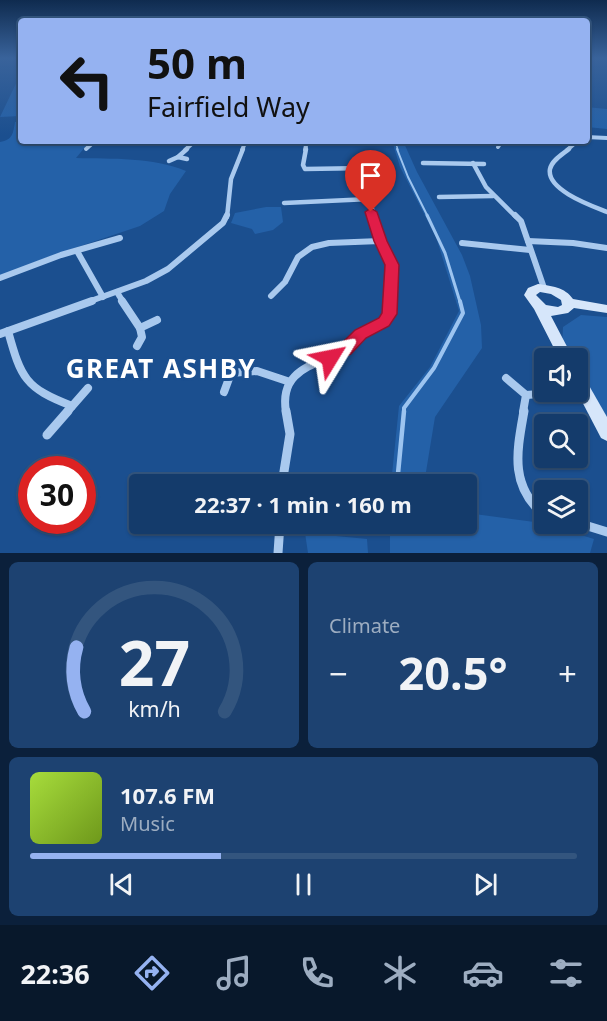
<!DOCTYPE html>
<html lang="en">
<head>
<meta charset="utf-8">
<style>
	body { margin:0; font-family:"Noto Sans",sans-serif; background:#1d4271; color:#f1f3f6; height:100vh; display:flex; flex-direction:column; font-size:22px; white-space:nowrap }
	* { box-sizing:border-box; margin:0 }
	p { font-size:20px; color:#9dadc1 }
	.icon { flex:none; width:33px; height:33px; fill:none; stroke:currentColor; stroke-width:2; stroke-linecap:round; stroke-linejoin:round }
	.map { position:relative; height:553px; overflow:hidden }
	.sheet { display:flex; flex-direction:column; gap:9px; padding:9px; background:#0b203b; flex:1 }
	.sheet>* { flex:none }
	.hud { position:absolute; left:18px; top:18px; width:572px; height:126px; border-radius:6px; box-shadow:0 2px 4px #0004,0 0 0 2px #33557e; background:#95b2f1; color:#111; overflow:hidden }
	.fabs { position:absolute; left:534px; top:348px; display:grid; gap:12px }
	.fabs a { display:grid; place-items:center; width:54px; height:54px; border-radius:6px; background:#143b6b; box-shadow:0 2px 4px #0004,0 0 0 2px #33557e; font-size:30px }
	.speed { position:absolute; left:18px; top:456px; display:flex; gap:12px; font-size:30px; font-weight:700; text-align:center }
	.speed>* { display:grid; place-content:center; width:78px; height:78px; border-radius:50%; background:#143b6b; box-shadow:0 2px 4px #0004,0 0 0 2px #33557e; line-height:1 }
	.speed .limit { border:9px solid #d22; background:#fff; color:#111 }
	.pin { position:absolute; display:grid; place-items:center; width:51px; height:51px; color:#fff; margin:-62px -26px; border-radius:50% 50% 50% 0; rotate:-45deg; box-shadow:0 0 6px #0007 }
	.pin .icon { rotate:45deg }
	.me { position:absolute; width:66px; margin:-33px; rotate:55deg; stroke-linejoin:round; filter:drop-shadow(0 0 4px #0008) }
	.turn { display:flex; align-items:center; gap:21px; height:126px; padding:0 30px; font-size:27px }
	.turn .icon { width:78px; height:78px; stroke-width:2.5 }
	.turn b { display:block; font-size:42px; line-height:51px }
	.big { font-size:45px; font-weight:700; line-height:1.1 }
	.sheet .tile { flex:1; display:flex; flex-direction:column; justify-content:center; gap:9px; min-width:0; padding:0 21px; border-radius:9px; background:#1d4271 }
	.sheet .dial { align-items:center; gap:0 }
	.dial svg { height:156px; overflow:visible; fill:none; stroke:#33557e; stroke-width:7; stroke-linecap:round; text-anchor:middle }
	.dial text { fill:#f1f3f6; stroke:none }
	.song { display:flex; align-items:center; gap:18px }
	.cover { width:72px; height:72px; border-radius:9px; background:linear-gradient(135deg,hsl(80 70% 55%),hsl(80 70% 35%)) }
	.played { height:6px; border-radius:3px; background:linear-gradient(90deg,#95b2f1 35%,#33557e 35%) }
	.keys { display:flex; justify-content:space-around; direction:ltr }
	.heat { display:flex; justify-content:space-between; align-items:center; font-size:33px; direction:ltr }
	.sheet .tiles { flex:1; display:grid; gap:9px; grid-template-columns:1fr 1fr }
	.tile:last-child { grid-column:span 2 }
	.trip { position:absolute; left:129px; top:474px; width:348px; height:60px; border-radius:6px; background:#143b6b; box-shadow:0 2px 4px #0004,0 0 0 2px #33557e; font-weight:700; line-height:60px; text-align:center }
	.tabs { display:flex; height:96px; justify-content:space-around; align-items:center; background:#08182b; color:#9dadc1 }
	.tabs .icon { width:42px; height:42px }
	.tabs .selected { color:#95b2f1 }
	.tabs b { font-size:27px; color:#f1f3f6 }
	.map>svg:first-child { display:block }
</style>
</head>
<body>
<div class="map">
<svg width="607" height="553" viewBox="0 0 607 553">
	<rect width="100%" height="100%" fill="#1b4f8f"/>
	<!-- green -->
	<g fill="#2461a8">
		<path d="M 21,73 L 21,116 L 0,117 Z"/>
		<path d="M 586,107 L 607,109 L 607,129 L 587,127 Z"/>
		<path d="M 21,121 L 21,141 L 90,141 L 76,158 C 112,159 153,157 186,171 L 170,194 L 164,211 L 140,226 L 48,257 L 0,276 L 0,142 C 13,140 13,133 15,122 Z"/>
		<path d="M 392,141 L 403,141 L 417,172 L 462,255 L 470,276 L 481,325 L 482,348 L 435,417 L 424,484 L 391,484 L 399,406 L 430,367 L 459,311 L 436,237 L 400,167 Z"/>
		<path d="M 266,207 L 281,207 L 283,222 L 273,230 L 255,234 L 252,229 L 231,223 L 235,213 Z"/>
		<path d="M 581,315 L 607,317 L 607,422 L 578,373 L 578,358 L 569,358 L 562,347 L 563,327 Z"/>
		<path d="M 467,513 L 542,523 L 594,539 L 590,553 L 390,553 L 390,524 L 466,524 Z"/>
		<path d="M 305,533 L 367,539 L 368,553 L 308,553 Z"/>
	</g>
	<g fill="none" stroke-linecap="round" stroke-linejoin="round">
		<!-- stream-far4 -->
		<path stroke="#9cc4f0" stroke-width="1.5" d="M 395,141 L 398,150"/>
		<!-- stream-far3 -->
		<path stroke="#9cc4f0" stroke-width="2" d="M 397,149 L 408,177 L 428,217"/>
		<!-- stream-far2 -->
		<path stroke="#9cc4f0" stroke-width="3" d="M 427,215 L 445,253 L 460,302"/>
		<!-- stream-far1 -->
		<path stroke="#9cc4f0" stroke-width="4" d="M 404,412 L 404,408 L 434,368 L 463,313 L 460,301"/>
		<!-- stream -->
		<path stroke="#9cc4f0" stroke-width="4.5" d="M 397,484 L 404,411"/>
		<!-- street-far4 -->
		<g stroke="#a9c9ee" stroke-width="4">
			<path d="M 586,137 L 607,138"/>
			<path d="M 247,143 L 307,143"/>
			<path d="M 498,147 L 502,141"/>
			<path d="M 86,149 L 95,141"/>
			<path d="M 185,150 L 195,141"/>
			<path d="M 242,150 L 246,141"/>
			<path d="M 305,150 L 307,141"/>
			<path d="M 567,150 L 573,145 L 573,141"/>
		</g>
		<!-- street-far3 -->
		<g stroke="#a9c9ee" stroke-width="4.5">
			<path d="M 306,149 L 303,165 L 305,169 L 368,168"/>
			<path d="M 569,149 C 563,154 552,160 550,169 C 546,190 592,206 607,212"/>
			<path d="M 178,157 L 187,149"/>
			<path d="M 169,161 L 178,157 L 187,159"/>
			<path d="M 423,163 L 484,164"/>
			<path d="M 473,163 L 486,187 L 516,217"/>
			<path d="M 354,169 L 356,176 L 368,192 L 374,217"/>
			<path d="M 439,197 L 493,196"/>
			<path d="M 284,203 L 370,199"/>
			<path d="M 227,217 L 231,179 L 243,149"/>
		</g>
		<!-- street-far2 -->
		<g stroke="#a9c9ee" stroke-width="6">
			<path d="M 374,215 L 380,241"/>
			<path d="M 515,215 L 521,221 L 544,288"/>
			<path d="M 528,241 L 573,243 L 607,248"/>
			<path d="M 462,243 L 530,250"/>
			<path d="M 77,251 L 103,297"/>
			<path d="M 0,278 L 61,255 L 120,238"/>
			<path d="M 117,292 L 123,302"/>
			<path d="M 271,296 L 285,282 L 298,257 L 312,247 L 329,243 L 380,241 L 392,265 L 390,302"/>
			<path d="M 88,302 L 146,281 L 168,269 L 223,223 L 227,215"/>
		</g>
		<!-- street-far1 -->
		<g stroke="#a9c9ee" stroke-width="8">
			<path d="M 122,301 L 140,328"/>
			<path d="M 8,331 C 21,378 25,388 72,406"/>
			<path d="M 0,334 L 92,301"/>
			<path d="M 137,346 L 142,337 L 140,328 L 157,320"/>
			<path d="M 506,378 L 526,395 L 523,412"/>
			<path d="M 224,392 L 231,373 L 257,371 L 290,382"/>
			<path d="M 526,395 L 540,394"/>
			<path d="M 67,412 L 88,388"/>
			<path d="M 286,412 C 279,370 313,366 342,351 C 351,347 355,337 363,333 C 381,322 388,324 390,301"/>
		</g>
		<!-- street -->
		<g stroke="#a9c9ee" stroke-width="9">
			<path d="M 524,411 C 517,451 509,485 544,515"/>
			<path d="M 47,435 L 68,411"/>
			<path d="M 282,484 L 290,434 L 286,411"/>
			<path d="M 578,523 L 607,532"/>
			<path d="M 278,553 L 280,524"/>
		</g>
		<!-- secondary -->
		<g fill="#d6e6fa" fill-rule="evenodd">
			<path d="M 538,284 C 551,286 565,287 573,299 L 607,305 L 607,313 L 574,308 L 568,313 L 551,316 L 573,358 L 559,358 L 534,309 L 524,295 L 528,288 ZM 540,292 L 551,294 L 561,300 L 562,305 L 558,307 L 546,305 L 536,295 Z"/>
			<path d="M 578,373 L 583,375 L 607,417 L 607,441 L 601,438 L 577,392 Z"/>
		</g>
	</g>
	<!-- sky -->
	<linearGradient id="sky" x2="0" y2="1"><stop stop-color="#0f2b4f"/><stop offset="0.43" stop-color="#39639b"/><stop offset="1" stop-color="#39639b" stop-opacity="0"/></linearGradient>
	<rect width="607" height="135" fill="url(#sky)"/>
	<!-- route -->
	<path fill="#e11d48" stroke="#92132f" stroke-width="1.5" d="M 371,208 L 377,212 L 387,241 L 399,265 L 397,314 L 389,326 L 366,338 L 351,354 L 330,364 L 324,362 L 321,358 L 324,353 L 339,346 L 355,330 L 379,318 L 382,313 L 385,265 L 374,241 L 365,212 Z"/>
	<g text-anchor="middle" stroke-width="6" stroke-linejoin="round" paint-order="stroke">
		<!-- near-district labels -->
		<g font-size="26" font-weight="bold" letter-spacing="1.5" fill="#fff" stroke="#1b4f8f">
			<text x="161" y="378">GREAT ASHBY</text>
		</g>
	</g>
</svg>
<div class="fabs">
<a><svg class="icon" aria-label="sound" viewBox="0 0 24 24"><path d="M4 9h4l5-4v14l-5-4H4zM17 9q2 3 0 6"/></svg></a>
<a><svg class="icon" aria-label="search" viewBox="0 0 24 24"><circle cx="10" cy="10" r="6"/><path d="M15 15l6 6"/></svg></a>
<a><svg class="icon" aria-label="layers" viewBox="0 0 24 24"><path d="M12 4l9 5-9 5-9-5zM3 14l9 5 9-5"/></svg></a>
</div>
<div class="speed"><div class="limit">30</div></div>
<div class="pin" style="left:371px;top:212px;background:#d93025"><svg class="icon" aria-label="arrive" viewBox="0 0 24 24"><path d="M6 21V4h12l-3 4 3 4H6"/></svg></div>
<svg class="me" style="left:330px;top:358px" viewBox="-20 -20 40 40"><path d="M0-17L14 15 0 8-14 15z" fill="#e11d48" stroke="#fff" stroke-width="4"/></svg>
<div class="trip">22:37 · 1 min · 160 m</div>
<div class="hud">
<div class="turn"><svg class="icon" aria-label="left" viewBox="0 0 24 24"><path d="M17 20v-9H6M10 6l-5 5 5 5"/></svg><div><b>50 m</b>Fairfield Way</div></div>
</div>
</div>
<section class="sheet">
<div class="tiles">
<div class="tile dial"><svg viewBox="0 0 100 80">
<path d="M14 69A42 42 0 1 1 86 69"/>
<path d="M14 69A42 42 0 0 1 10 36" stroke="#95b2f1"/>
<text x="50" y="56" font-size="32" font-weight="700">27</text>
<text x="50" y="72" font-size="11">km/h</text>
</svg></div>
<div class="tile"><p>Climate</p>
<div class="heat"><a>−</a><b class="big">20.5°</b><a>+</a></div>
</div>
<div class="tile">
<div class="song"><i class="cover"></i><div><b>107.6 FM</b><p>Music</p></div></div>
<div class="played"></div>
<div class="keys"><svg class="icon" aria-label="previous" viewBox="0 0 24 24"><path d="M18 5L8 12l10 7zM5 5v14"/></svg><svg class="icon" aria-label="pause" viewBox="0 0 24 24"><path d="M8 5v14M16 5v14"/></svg><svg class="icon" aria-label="next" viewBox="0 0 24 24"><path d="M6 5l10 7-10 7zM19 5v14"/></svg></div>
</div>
</div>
</section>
<nav class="tabs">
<b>22:36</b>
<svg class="icon selected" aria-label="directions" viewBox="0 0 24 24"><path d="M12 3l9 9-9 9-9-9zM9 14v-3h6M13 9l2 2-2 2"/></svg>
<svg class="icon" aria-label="music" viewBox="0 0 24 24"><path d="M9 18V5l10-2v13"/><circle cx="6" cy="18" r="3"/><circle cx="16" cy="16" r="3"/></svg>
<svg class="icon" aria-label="phone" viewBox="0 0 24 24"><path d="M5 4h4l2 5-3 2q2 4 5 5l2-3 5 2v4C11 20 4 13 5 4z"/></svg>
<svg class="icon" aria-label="climate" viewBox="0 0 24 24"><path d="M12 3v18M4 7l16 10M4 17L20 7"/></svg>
<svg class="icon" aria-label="car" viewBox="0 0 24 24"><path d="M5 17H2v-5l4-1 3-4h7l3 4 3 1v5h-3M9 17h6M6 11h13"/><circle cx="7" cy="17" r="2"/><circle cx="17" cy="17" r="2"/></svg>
<svg class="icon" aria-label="filters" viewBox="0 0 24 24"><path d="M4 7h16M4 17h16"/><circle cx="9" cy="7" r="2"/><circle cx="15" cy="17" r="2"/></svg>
</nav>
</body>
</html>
